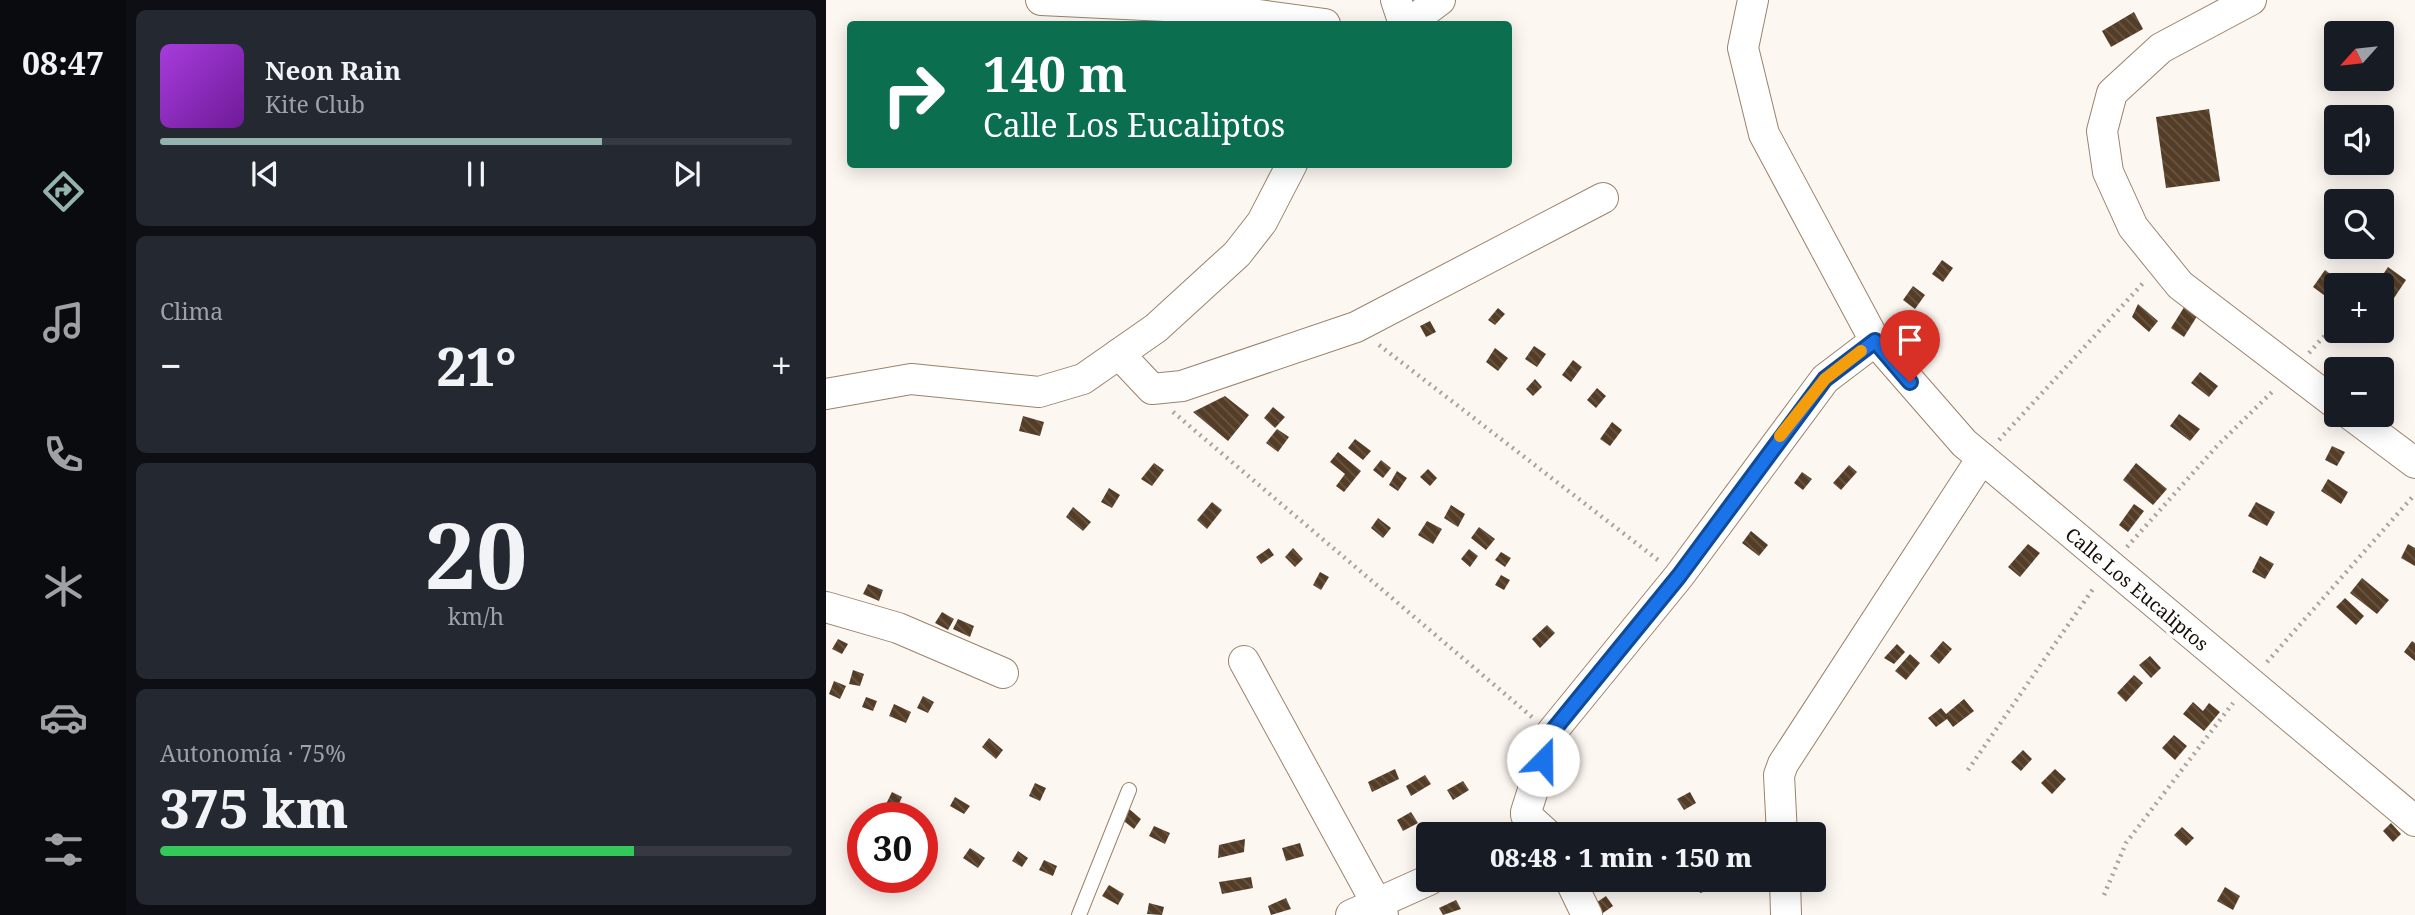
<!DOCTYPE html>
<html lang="es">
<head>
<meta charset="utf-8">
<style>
	body { margin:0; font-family:"Noto Serif",serif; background:#242831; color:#f1f3f6; height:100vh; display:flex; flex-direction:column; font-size:26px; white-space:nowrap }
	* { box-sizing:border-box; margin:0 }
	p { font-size:23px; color:#9ea1a6 }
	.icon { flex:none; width:38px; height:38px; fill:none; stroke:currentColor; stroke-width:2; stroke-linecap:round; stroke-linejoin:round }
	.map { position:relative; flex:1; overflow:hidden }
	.drawer { display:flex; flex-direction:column; gap:10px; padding:10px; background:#0d0f14; width:700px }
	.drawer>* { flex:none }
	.banner { position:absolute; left:21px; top:21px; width:665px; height:147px; border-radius:7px; box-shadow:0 4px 18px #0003; background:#0b6e4f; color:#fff; overflow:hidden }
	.needle { width:46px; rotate:243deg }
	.controls { position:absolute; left:1498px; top:21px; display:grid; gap:14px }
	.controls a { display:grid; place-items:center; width:70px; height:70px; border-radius:7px; background:#171b24; box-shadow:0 4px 18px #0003; font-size:35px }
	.speed { position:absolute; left:21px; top:802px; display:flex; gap:14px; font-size:35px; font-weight:700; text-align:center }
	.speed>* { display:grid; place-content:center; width:91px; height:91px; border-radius:50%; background:#171b24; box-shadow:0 4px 18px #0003; line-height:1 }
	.speed .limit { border:10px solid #d22; background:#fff; color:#111 }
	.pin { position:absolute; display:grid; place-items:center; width:60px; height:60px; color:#fff; margin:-72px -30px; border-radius:50% 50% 50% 0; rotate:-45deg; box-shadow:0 0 7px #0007 }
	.pin .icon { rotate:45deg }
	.me { position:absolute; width:77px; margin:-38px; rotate:22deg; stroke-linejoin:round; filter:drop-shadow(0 0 5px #0008) }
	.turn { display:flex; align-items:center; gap:24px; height:147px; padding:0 21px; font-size:32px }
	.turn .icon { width:91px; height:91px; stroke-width:2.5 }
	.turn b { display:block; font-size:49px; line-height:60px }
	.big { font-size:52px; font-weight:800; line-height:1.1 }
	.drawer .card { flex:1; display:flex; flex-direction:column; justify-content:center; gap:10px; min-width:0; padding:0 24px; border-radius:10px; background:#242831 }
	.drawer .dial { align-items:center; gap:0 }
	.dial b { font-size:91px; line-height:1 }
	.song { display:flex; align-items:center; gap:21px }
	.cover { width:84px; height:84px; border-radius:10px; background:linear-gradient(135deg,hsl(280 70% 55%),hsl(280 70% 35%)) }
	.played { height:7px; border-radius:4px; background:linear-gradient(90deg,#94b3ad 70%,#363941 70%) }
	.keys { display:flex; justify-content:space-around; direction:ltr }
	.heat { display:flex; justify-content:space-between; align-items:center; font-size:38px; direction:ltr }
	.charge { height:10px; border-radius:5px; background:linear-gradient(90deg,#34c759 75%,#363941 0) }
	.trip { position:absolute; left:590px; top:822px; width:410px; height:70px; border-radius:7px; background:#171b24; box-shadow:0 4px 18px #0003; font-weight:800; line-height:70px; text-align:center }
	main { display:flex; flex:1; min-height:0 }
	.menu { display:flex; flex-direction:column; width:126px; justify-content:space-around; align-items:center; background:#090b0e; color:#9ea1a6 }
	.menu .icon { width:49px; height:49px }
	.menu .active { color:#94b3ad }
	.menu b { font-size:32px; color:#f1f3f6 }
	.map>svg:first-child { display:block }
</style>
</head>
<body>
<main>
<nav class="menu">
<b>08:47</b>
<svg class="icon active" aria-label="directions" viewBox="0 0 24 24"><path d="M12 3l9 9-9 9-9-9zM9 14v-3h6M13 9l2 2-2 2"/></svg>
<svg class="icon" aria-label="music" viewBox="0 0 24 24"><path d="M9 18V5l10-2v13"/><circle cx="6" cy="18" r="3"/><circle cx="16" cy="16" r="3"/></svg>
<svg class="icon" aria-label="phone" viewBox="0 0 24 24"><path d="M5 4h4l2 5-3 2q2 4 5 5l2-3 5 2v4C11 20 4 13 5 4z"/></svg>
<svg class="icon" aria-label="climate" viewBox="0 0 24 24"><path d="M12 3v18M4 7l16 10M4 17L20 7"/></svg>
<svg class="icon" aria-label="car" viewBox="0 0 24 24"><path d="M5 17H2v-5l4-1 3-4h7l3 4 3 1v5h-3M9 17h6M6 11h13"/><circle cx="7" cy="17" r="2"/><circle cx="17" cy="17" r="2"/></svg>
<svg class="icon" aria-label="filters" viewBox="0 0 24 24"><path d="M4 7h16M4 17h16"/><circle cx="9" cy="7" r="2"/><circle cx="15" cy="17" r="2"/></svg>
</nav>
<section class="drawer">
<div class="card">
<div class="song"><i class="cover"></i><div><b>Neon Rain</b><p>Kite Club</p></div></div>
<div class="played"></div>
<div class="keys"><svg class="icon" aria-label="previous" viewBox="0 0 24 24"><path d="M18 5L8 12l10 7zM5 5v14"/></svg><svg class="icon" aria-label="pause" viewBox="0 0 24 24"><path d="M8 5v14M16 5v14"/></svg><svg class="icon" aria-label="next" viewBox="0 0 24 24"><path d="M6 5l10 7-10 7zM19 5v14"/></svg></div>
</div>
<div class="card"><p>Clima</p>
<div class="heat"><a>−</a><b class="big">21°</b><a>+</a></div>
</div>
<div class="card dial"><b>20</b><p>km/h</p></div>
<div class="card"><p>Autonomía · 75%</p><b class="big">375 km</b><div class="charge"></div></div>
</section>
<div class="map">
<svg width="1589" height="915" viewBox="0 0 1589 915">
	<defs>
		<pattern id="building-back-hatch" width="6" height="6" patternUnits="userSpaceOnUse" patternTransform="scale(1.75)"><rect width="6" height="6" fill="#543d27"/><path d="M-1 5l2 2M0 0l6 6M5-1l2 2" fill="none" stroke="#685543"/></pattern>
	</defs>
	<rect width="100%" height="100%" fill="#fdf7f2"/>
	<!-- building -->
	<g fill="url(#building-back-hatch)">
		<path d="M 1308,12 L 1317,29 L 1285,47 L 1276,31 Z"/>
		<path d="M 1383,109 L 1394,181 L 1340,188 L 1330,117 Z"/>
		<path d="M 1116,260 L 1127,268 L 1117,282 L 1106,274 Z"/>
		<path d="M 1562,267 L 1580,280 L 1558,313 L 1556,285 L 1550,285 Z"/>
		<path d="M 1499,270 L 1519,285 L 1510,285 L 1510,304 L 1487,287 Z"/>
		<path d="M 1087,286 L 1099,295 L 1089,309 L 1077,300 Z"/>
		<path d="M 1362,301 L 1375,310 L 1358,337 L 1345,328 Z"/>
		<path d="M 1312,304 L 1332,321 L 1323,332 L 1306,317 Z"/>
		<path d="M 672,308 L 679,314 L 669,325 L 662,320 Z"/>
		<path d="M 604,321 L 610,332 L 600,337 L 594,326 Z"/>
		<path d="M 708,346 L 720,354 L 711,367 L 699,359 Z"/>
		<path d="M 669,348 L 682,358 L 672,371 L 660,362 Z"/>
		<path d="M 747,360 L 756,367 L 745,382 L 736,375 Z"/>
		<path d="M 1374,372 L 1392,386 L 1383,397 L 1365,383 Z"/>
		<path d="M 709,379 L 716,387 L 707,396 L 700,389 Z"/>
		<path d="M 771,388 L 780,396 L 770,408 L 761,400 Z"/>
		<path d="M 399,396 L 423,415 L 402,441 L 367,412 Z"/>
		<path d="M 447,407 L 459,417 L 449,428 L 438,418 Z"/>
		<path d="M 1353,414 L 1374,429 L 1364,441 L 1344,426 Z"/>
		<path d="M 197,416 L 218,422 L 214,436 L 193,431 Z"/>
		<path d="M 786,422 L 796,430 L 784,446 L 774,439 Z"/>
		<path d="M 451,429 L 463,437 L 452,452 L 440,443 Z"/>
		<path d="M 529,439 L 545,451 L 537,460 L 522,448 Z"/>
		<path d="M 1506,446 L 1519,452 L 1511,466 L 1499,460 Z"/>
		<path d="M 512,452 L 535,471 L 518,492 L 510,486 L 519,474 L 504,462 Z"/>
		<path d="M 555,460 L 565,468 L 557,478 L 547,470 Z"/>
		<path d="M 328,463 L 338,470 L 326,486 L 315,479 Z"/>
		<path d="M 1310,463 L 1341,489 L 1327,505 L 1297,480 Z"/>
		<path d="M 1023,465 L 1031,472 L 1015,490 L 1007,483 Z"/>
		<path d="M 602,469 L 611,478 L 604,486 L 594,477 Z"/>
		<path d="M 571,471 L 581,478 L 572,491 L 563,485 Z"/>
		<path d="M 976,472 L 986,479 L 977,490 L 968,483 Z"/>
		<path d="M 1502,479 L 1522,492 L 1515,504 L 1495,491 Z"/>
		<path d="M 283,488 L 294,495 L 286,508 L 275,502 Z"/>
		<path d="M 386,502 L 396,510 L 381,529 L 371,520 Z"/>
		<path d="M 1430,502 L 1449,512 L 1441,526 L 1422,516 Z"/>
		<path d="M 1308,504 L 1318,511 L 1302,532 L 1293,525 Z"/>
		<path d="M 625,505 L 639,514 L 632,527 L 618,518 Z"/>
		<path d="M 247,507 L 265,522 L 257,531 L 240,517 Z"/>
		<path d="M 552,518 L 565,528 L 557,538 L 545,528 Z"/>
		<path d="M 601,521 L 616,529 L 607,544 L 592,535 Z"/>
		<path d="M 653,527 L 669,539 L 660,550 L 645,538 Z"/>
		<path d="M 925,531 L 942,545 L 933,556 L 916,543 Z"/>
		<path d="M 1202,544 L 1214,553 L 1194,577 L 1182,567 Z"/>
		<path d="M 1582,544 L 1589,548 L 1589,566 L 1575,558 Z"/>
		<path d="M 443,548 L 448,555 L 435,564 L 430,557 Z"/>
		<path d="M 467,548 L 477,559 L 469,567 L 459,557 Z"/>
		<path d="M 643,549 L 652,556 L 644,567 L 635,559 Z"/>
		<path d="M 675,552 L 685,558 L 679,567 L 669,560 Z"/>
		<path d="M 1434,556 L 1448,564 L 1439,579 L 1426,572 Z"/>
		<path d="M 494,572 L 503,577 L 495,590 L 487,585 Z"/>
		<path d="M 675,575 L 684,580 L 678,590 L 669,585 Z"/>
		<path d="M 1536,578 L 1563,600 L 1551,614 L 1524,593 Z"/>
		<path d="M 42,584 L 57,590 L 53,601 L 37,594 Z"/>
		<path d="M 1519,598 L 1538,616 L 1530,625 L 1510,607 Z"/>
		<path d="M 116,612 L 128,619 L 122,630 L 109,623 Z"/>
		<path d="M 132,619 L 148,626 L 144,637 L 127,629 Z"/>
		<path d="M 721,625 L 729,633 L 714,648 L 706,639 Z"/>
		<path d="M 12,639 L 22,644 L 16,654 L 6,649 Z"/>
		<path d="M 1117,641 L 1126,649 L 1113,664 L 1104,656 Z"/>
		<path d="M 1586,641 L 1589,643 L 1589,661 L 1578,652 Z"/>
		<path d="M 1071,644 L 1079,652 L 1068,664 L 1058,658 Z"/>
		<path d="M 1084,654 L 1094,663 L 1080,680 L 1069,671 Z"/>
		<path d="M 1324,656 L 1335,668 L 1325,678 L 1313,665 Z"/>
		<path d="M 27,670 L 38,674 L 34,686 L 23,684 Z"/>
		<path d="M 1308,675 L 1317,683 L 1300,702 L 1291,693 Z"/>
		<path d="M 8,681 L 20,686 L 14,699 L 3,694 Z"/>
		<path d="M 97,696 L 108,702 L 102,713 L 91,708 Z"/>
		<path d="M 40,697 L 51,701 L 47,711 L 36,707 Z"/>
		<path d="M 1138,699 L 1148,711 L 1127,727 L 1121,719 L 1110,727 L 1102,718 L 1115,708 L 1120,714 Z"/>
		<path d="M 1367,702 L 1377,711 L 1383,703 L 1394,712 L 1378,731 L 1357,714 Z"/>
		<path d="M 68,704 L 85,712 L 80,723 L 63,716 Z"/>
		<path d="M 1348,735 L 1361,746 L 1349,760 L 1336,748 Z"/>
		<path d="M 163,738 L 177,750 L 170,759 L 156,747 Z"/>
		<path d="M 1197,750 L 1206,759 L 1195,771 L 1185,762 Z"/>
		<path d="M 569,769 L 573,779 L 546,792 L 542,782 Z"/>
		<path d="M 1229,769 L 1240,779 L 1226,794 L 1215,783 Z"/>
		<path d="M 599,775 L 605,784 L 585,796 L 580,786 Z"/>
		<path d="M 637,781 L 643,790 L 627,800 L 621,790 Z"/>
		<path d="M 209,783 L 220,788 L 214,801 L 203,796 Z"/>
		<path d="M 66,792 L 76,797 L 68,815 L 57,810 Z"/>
		<path d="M 864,792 L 870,803 L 858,810 L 851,799 Z"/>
		<path d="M 129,797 L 144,806 L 138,814 L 124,806 Z"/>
		<path d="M 302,808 L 315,819 L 308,829 L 294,818 Z"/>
		<path d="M 585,812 L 592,823 L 577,831 L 571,820 Z"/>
		<path d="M 1565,823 L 1575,834 L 1567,842 L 1557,831 Z"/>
		<path d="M 328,826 L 344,833 L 339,844 L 323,836 Z"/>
		<path d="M 1356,827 L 1368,838 L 1360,846 L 1348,835 Z"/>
		<path d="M 419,839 L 418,852 L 392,858 L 393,845 Z"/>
		<path d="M 474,843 L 478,856 L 460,861 L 456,848 Z"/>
		<path d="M 144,848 L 159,858 L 152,868 L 137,858 Z"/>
		<path d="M 192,851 L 202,858 L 196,867 L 186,861 Z"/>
		<path d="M 218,860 L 231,866 L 227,876 L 213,870 Z"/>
		<path d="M 425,877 L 427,888 L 396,894 L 393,882 Z"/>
		<path d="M 870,880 L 912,880 L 913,881 L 874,893 Z"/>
		<path d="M 283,885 L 298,894 L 292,905 L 276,896 Z"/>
		<path d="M 1399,887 L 1414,896 L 1407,910 L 1391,901 Z"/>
		<path d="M 780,896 L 787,906 L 774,915 L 761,909 Z"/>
		<path d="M 460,898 L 465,909 L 445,915 L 442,906 Z"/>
		<path d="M 630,900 L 635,909 L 617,915 L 613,908 Z"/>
		<path d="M 323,903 L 338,907 L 336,915 L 321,914 Z"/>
	</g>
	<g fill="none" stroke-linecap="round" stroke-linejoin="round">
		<defs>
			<path id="service" d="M 253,915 L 303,790"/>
			<g id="minor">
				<path d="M 215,0 L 381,8 L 499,24"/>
				<path d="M 570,0 L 578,24"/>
				<path d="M 927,0 L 917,48 L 938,134 L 1049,341 L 1138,443 L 1589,821"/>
				<path d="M 1425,0 L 1335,48 L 1286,93 L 1276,131 L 1282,172 L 1307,227 L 1354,285 L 1510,404"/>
				<path d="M 582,24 L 614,0"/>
				<path d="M 293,354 L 326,389 L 356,386 L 530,327 L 777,198"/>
				<path d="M 0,394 L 85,379 L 213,392 L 257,379 L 330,328 L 411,254 L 436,222 L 466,164"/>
				<path d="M 1525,415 L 1589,463"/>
				<path d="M 0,607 L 72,628 L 177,673"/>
				<path d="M 418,661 L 557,915"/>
				<path d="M 722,835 L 700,815 L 700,812 L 725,733 L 853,576 L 999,379 L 1049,341"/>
				<path d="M 956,835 L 953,775 L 957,764 L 1156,458"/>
				<path d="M 744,880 L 761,915"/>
				<path d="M 959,880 L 960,915"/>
				<path d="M 525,915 L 603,880"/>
			</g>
		</defs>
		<!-- service casing -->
		<use href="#service" stroke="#9c826a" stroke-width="16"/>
		<!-- minor casing -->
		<use href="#minor" stroke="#9c826a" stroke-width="32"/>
		<!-- path -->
		<g stroke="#aaa29c" stroke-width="4.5" stroke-dasharray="2 5" stroke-linecap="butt">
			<path d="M 553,345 L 832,560"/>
			<path d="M 1483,353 L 1510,323"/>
			<path d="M 347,412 L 706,717"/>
			<path d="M 1173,440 L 1319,281"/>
			<path d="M 1301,547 L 1391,446 L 1448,390"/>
			<path d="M 1441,662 L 1589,494"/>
			<path d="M 1142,770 L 1269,586"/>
			<path d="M 1278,895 L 1300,843 L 1407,703"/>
		</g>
		<!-- service -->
		<use href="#service" stroke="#fff" stroke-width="14"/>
		<!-- minor -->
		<use href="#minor" stroke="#fff" stroke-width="30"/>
	</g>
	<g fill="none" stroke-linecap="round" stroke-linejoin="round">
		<defs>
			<path id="route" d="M 717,760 L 725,733 L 853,576 L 999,379 L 1049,341 L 1084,382"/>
		</defs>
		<!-- route casing -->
		<use href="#route" stroke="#114b97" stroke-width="18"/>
		<!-- route -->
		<use href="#route" stroke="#1a73e8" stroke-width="12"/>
		<!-- slow -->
		<path stroke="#f59e0b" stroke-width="12" d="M 954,436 L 999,379 L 1035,351"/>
	</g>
	<g text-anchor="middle" stroke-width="7" stroke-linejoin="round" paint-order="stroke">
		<!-- street labels -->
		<g font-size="19" fill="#170e05" stroke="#fff">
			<text transform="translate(1311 589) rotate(40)" y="7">Calle Los Eucaliptos</text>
		</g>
	</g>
</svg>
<div class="controls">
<a><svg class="needle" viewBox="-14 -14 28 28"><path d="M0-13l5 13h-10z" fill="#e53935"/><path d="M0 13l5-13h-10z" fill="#9ea1a6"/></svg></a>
<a><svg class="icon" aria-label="sound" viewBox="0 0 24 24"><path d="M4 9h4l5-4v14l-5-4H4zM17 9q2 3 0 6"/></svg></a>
<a><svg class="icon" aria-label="search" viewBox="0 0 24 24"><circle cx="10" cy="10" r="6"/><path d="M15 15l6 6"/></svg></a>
<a>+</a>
<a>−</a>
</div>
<div class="speed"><div class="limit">30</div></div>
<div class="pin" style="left:1084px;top:382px;background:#d93025"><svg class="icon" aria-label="arrive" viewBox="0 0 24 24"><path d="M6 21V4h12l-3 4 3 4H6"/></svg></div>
<svg class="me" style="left:717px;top:760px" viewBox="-20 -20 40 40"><circle r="19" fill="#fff"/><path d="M0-13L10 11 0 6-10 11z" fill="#1a73e8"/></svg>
<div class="trip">08:48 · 1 min · 150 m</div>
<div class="banner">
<div class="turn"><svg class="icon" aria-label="right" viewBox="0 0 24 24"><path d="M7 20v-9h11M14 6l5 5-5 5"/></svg><div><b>140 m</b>Calle Los Eucaliptos</div></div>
</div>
</div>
</main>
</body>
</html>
